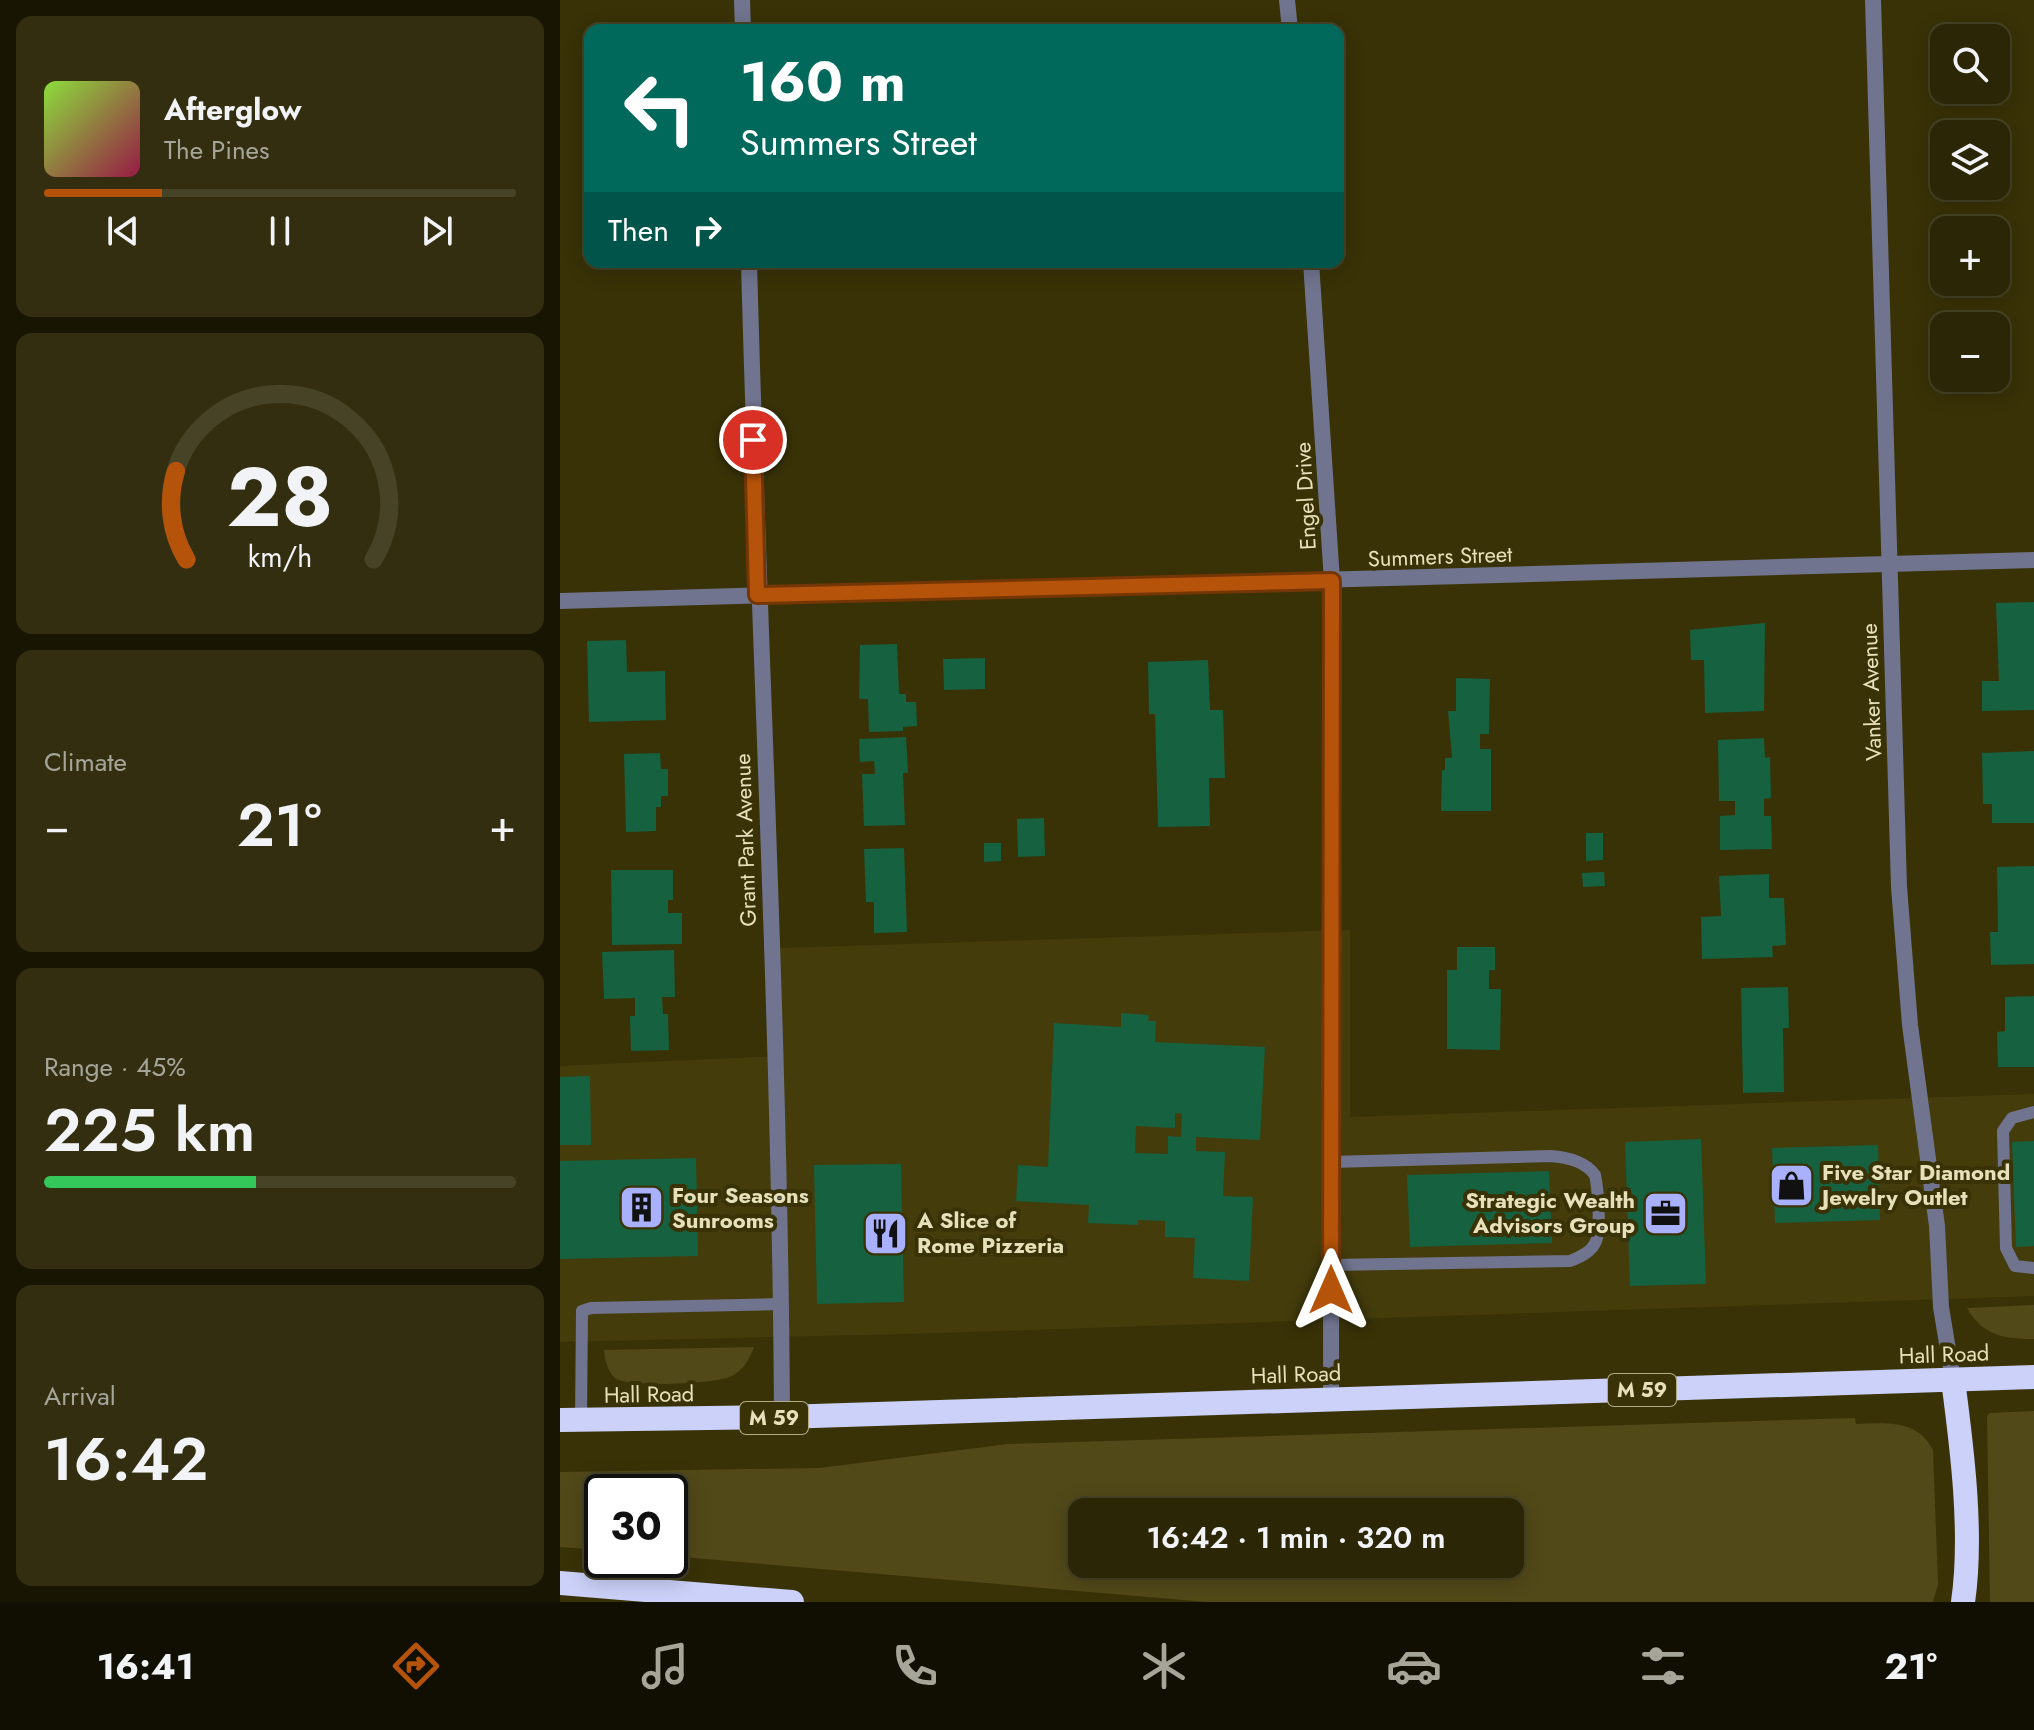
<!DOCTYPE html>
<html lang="en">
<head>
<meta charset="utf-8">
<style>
	body { margin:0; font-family:Jost,sans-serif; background:#332e0f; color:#f1f3f6; height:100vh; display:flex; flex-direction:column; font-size:30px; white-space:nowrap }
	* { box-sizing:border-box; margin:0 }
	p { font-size:26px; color:#a6a59a }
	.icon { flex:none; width:44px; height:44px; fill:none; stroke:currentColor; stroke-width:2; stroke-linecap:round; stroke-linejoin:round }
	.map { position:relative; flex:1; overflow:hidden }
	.drawer { display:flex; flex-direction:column; gap:16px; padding:16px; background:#181503; width:560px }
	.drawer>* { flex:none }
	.banner { position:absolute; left:24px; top:24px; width:760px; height:244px; border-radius:16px; box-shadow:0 4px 20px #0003,0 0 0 2px #474327; background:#00695c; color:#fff; overflow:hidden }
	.controls { position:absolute; left:1370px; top:24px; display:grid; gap:16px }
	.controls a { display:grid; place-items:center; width:80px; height:80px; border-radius:16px; background:#2b2605; box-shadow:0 4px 20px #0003,0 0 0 2px #474327; font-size:40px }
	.speed { position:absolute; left:24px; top:1474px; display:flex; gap:16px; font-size:40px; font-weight:700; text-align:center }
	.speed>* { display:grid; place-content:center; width:104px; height:104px; border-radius:50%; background:#2b2605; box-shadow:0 4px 20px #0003,0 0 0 2px #474327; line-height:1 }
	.speed .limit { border:4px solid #111; border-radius:12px; background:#fff; color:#111 }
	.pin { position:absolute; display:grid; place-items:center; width:68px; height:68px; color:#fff; margin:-34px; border:4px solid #fff; border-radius:50%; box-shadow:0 2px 8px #0007 }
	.me { position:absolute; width:88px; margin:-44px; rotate:0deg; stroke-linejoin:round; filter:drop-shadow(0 0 6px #0008) }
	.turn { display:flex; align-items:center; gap:28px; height:168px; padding:0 24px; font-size:36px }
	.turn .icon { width:104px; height:104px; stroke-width:2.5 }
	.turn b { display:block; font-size:56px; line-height:68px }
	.then { display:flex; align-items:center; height:76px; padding:0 24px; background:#0003; gap:16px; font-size:30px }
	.big { font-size:60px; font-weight:600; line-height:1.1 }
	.drawer .widget { flex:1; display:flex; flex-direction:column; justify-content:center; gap:12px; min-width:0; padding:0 28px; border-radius:16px; background:#332e0f }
	.drawer .dial { align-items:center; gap:0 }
	.dial svg { height:208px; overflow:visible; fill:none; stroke:#474327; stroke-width:7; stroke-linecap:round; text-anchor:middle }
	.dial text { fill:#f1f3f6; stroke:none }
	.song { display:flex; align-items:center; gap:24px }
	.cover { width:96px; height:96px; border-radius:12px; background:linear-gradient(135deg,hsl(90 70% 55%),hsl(340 70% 35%)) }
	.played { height:8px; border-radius:4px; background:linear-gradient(90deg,#b45309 25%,#474327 25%) }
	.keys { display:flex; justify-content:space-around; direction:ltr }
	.heat { display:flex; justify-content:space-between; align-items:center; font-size:44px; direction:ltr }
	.charge { height:12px; border-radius:6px; background:linear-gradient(90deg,#34c759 45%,#474327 0) }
	.trip { position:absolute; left:508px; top:1498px; width:456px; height:80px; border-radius:16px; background:#2b2605; box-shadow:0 4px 20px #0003,0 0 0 2px #474327; font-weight:600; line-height:80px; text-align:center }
	.tabs { display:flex; height:128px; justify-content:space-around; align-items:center; background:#110f02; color:#a6a59a }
	.tabs .icon { width:56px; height:56px }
	.tabs .current { color:#b45309 }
	.tabs b { font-size:36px; color:#f1f3f6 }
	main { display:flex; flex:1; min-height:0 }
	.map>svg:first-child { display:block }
</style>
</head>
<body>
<main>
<section class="drawer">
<div class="widget">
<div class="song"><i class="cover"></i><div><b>Afterglow</b><p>The Pines</p></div></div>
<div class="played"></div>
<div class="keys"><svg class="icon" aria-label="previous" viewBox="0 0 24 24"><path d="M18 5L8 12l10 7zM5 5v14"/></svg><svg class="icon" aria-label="pause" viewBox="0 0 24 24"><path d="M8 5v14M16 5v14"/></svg><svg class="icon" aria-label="next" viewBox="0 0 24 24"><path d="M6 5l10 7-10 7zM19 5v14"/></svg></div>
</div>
<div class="widget dial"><svg viewBox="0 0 100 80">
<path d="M14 69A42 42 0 1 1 86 69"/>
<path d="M14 69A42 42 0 0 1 10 35" stroke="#b45309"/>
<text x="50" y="56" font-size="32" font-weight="700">28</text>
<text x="50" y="72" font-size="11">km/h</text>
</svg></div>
<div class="widget"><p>Climate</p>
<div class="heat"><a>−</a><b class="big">21°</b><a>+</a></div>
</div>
<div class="widget"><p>Range · 45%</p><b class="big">225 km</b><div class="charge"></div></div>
<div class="widget"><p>Arrival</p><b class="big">16:42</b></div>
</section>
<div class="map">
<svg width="1474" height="1602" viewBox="0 0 1474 1602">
	<rect width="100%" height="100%" fill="#393207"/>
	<!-- built -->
	<path fill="#443c0b" d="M 790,930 L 790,1117 L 1474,1094 L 1474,1296 L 349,1334 L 0,1342 L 0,1066 L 220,1056 L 220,948 Z"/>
	<!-- green -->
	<g fill="#524919" fill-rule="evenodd">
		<path d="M 1474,1305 L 1474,1339 C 1444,1339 1423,1336 1407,1308 Z"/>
		<path d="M 194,1347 C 189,1360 184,1369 172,1376 C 157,1384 68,1388 55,1378 C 47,1371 45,1359 44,1350 Z"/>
		<path d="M 1474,1411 L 1474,1602 L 1430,1602 L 1427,1416 L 1430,1413 Z"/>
		<path d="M 1295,1418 L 1296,1424 C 1326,1423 1357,1419 1373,1450 L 1378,1584 L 1373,1602 L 647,1602 L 110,1556 L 110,1492 L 42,1492 L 42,1550 L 0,1547 L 0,1472 L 259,1468 L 448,1444 ZM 522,1512 L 950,1512 L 950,1564 L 522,1564 Z"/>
	</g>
	<!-- building -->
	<g fill="#166140" fill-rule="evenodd">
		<path d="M 1474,602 L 1474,710 L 1422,711 L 1422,681 L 1439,681 L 1436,603 Z"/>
		<path d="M 1205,623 L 1204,711 L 1145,713 L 1144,660 L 1131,660 L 1130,630 Z"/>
		<path d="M 66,640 L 67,672 L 105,671 L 106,720 L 29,722 L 27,641 Z"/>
		<path d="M 337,644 L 339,694 L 346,694 L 346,702 L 356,702 L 357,726 L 343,727 L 343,731 L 309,732 L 308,699 L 299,699 L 300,645 Z"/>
		<path d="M 425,658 L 425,689 L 384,690 L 383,659 Z"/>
		<path d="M 648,660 L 650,710 L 663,710 L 665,778 L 649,778 L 650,826 L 598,827 L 595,714 L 589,714 L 588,662 Z"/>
		<path d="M 896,678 L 930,679 L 929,734 L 920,734 L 920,749 L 931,749 L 931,811 L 881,811 L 882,770 L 885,770 L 885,758 L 892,758 L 888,711 L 896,711 Z"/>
		<path d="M 346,737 L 348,773 L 343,773 L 345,825 L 304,826 L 302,774 L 315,774 L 314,761 L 300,762 L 299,739 Z"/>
		<path d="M 1204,738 L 1205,758 L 1210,757 L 1211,798 L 1204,799 L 1204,816 L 1211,816 L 1212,849 L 1160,850 L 1160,816 L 1175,815 L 1175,801 L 1159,801 L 1158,740 Z"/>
		<path d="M 1474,751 L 1474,823 L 1432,823 L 1432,804 L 1423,804 L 1422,753 Z"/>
		<path d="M 100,753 L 101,769 L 108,769 L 108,796 L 101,796 L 101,807 L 96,807 L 96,831 L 66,832 L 64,754 Z"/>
		<path d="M 484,818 L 485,856 L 458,857 L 457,819 Z"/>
		<path d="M 1026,833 L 1043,833 L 1043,860 L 1026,861 Z"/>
		<path d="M 424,843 L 441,843 L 441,861 L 424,862 Z"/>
		<path d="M 344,848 L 347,932 L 314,933 L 314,902 L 306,902 L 304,849 Z"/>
		<path d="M 1474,866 L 1474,964 L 1431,965 L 1430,932 L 1438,932 L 1437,867 Z"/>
		<path d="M 51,870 L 113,870 L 113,900 L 108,900 L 108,913 L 122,913 L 122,944 L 52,945 Z"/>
		<path d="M 1044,872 L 1045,886 L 1023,887 L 1022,873 Z"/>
		<path d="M 1209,874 L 1209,898 L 1224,898 L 1226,945 L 1212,946 L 1213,957 L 1142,959 L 1141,917 L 1161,916 L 1159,876 Z"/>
		<path d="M 897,947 L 935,947 L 935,970 L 929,970 L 929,989 L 941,989 L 940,1050 L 887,1049 L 887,970 L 897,970 Z"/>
		<path d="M 114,950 L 115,997 L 102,997 L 103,1014 L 108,1014 L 109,1050 L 71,1051 L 70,1016 L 75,1016 L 75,998 L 44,999 L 42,952 Z"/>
		<path d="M 1228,987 L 1229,1028 L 1223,1028 L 1224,1092 L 1183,1093 L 1181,988 Z"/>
		<path d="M 1474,996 L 1474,1067 L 1438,1067 L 1437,1032 L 1445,1031 L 1445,997 Z"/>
		<path d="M 561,1013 L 589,1015 L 588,1021 L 596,1021 L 595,1042 L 705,1047 L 700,1140 L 636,1137 L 636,1151 L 665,1152 L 663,1196 L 693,1197 L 689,1281 L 633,1278 L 635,1238 L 605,1237 L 605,1221 L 578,1220 L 578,1225 L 528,1223 L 529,1205 L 456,1201 L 458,1165 L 488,1167 L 494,1023 L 561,1027 ZM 615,1113 L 622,1114 L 621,1137 L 608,1136 L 608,1154 L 575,1153 L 576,1126 L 615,1128 Z"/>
		<path d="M 30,1076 L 31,1145 L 0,1145 L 0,1077 Z"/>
		<path d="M 1141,1139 L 1146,1284 L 1070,1286 L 1065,1142 Z"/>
		<path d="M 1474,1141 L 1474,1246 L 1456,1247 L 1452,1142 Z"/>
		<path d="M 1318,1145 L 1320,1220 L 1215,1223 L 1212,1148 Z"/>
		<path d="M 136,1158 L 138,1256 L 0,1259 L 0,1161 Z"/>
		<path d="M 341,1164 L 344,1302 L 257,1304 L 254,1165 Z"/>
		<path d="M 989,1171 L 992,1243 L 850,1247 L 847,1175 Z"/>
	</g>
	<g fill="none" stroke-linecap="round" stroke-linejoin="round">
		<!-- lane -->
		<g stroke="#70748e" stroke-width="12">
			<path d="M 1474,1112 L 1452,1118 L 1443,1131 L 1446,1248 L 1455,1266 L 1474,1268"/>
			<path d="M 771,1162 L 990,1156 C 1006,1157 1025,1161 1035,1175 C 1038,1188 1041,1230 1036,1241 C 1032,1252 1020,1257 1010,1261 L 771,1265"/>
			<path d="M 21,1421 L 22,1311 L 31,1308 L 222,1304"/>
		</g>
		<!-- street -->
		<g stroke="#70748e" stroke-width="16">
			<path d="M 182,0 L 183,30"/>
			<path d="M 727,0 L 730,30"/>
			<path d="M 1313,0 L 1339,887 L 1350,1025 L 1377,1226 L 1381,1307 L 1393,1380"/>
			<path d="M 189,262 C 199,647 220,1032 222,1417"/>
			<path d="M 751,262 L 772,581 L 771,1399"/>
			<path d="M 0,601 L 1474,560"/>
		</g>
		<!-- highway -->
		<g stroke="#cbd1f8" stroke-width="24">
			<path d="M 1393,1380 C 1402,1448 1413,1534 1403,1602"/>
			<path d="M 0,1420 L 222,1417 L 1474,1377"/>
			<path d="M 0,1583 L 232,1602"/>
		</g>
	</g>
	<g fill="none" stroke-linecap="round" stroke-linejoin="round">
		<defs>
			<path id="route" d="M 193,440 L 197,595 L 772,581 L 771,1290"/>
		</defs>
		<!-- route casing -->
		<use href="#route" stroke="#753606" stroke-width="20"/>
		<!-- route -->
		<use href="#route" stroke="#b45309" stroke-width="14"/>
	</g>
	<!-- icons -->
	<defs>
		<symbol id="shop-square" viewBox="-11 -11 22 22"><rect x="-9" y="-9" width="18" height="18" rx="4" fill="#a9b0fc" stroke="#393207"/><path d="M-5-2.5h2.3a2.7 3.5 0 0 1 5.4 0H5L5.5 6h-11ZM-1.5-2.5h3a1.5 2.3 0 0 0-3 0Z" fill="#111"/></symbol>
		<symbol id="building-square" viewBox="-11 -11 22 22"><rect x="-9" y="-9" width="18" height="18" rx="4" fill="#a9b0fc" stroke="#393207"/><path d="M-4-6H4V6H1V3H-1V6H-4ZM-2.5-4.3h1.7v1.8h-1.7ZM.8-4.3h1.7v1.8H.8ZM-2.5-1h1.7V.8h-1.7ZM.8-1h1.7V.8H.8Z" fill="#111"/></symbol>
		<symbol id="office-square" viewBox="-11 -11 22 22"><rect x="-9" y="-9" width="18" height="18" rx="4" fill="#a9b0fc" stroke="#393207"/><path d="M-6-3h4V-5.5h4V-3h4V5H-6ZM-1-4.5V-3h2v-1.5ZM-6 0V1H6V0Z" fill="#111"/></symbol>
		<symbol id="restaurant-square" viewBox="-11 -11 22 22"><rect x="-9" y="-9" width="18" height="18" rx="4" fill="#a9b0fc" stroke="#393207"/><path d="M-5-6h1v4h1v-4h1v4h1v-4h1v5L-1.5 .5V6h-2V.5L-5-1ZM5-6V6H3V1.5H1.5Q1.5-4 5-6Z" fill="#111"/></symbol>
	</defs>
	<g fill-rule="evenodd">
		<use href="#shop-square" x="1206" y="1160" width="51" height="51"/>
		<use href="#building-square" x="56" y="1182" width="51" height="51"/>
		<use href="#office-square" x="1080" y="1188" width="51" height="51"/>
		<use href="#restaurant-square" x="300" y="1208" width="51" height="51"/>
	</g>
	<g text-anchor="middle" stroke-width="8" stroke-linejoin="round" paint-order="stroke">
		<!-- shield labels -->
		<g fill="#393207" stroke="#b2ac85" stroke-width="2">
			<rect x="1048" y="1374" width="68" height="32" rx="6"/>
			<rect x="180" y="1402" width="68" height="32" rx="6"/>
		</g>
		<g font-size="20" font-weight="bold" fill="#e6e0bb">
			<text x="1082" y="1397">M 59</text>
			<text x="214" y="1425">M 59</text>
		</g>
		<!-- street labels -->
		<g font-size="22" fill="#e6e0bb" stroke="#393207">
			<text transform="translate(745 496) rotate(-93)" y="8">Engel Drive</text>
			<text transform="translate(880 556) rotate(-2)" y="8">Summers Street</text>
			<text transform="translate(1311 692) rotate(-92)" y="8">Vanker Avenue</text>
			<text transform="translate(185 840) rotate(-92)" y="8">Grant Park Avenue</text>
			<text transform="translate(1384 1354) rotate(-2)" y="8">Hall Road</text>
			<text transform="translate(736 1374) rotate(-2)" y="8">Hall Road</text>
			<text transform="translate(89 1394) rotate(-1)" y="8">Hall Road</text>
		</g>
		<!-- poi labels -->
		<g font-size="22" font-weight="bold" fill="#e6e0bb" stroke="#393207" text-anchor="start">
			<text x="1262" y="1180">Five Star Diamond<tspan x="1262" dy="25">Jewelry Outlet</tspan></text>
			<text x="112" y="1203">Four Seasons<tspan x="112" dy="25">Sunrooms</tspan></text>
			<text x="1075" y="1208" text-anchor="end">Strategic Wealth<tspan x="1075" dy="25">Advisors Group</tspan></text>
			<text x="357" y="1228">A Slice of<tspan x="357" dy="25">Rome Pizzeria</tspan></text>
		</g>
	</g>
</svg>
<div class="controls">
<a><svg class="icon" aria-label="search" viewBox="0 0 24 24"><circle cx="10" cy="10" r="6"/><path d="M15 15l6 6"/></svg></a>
<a><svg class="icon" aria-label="layers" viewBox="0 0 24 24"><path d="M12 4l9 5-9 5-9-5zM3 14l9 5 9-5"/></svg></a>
<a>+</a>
<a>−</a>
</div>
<div class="speed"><div class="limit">30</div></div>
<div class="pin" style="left:193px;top:440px;background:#d93025"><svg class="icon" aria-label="arrive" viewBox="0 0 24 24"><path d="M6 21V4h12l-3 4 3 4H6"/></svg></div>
<svg class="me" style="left:771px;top:1290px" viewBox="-20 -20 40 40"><path d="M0-17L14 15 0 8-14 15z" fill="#b45309" stroke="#fff" stroke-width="4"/></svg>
<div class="trip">16:42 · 1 min · 320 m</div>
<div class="banner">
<div class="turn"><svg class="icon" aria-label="left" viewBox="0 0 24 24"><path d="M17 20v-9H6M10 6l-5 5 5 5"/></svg><div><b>160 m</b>Summers Street</div></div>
<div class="then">Then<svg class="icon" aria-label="right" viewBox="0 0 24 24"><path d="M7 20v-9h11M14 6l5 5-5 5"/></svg></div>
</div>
</div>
</main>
<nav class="tabs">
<b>16:41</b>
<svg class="icon current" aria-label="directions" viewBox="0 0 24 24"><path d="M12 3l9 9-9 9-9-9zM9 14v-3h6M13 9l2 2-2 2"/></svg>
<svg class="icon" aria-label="music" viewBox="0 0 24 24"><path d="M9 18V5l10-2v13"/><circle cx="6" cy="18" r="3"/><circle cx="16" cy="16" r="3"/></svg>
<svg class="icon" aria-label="phone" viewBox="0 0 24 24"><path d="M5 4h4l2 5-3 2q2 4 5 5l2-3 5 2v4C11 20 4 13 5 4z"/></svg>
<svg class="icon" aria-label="climate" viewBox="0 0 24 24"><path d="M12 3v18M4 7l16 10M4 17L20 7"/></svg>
<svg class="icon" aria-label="car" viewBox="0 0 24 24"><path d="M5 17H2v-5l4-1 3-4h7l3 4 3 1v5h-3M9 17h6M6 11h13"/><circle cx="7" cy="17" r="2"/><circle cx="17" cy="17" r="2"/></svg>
<svg class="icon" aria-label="filters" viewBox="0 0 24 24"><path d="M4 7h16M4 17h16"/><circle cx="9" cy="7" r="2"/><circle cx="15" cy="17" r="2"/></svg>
<b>21°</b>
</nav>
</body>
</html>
